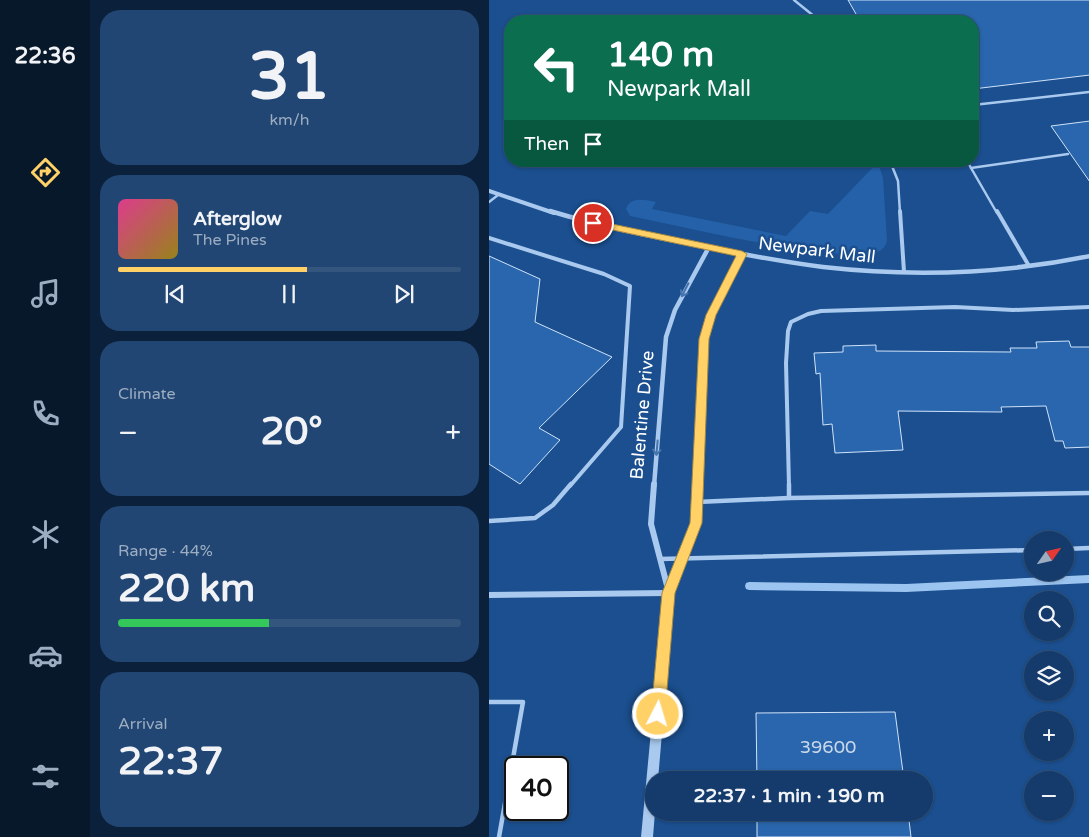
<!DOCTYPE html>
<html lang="en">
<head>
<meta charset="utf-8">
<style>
	body { margin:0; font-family:"Varela Round",sans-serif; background:#214673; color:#f1f3f6; height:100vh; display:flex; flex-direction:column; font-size:19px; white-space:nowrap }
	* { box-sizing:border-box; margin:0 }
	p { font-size:16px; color:#9dadc1 }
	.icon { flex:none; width:28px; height:28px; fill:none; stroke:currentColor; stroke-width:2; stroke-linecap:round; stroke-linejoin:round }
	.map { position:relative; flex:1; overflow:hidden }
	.side { display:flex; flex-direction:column; gap:10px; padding:10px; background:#0b203b; width:399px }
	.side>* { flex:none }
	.hud { position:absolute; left:15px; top:15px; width:475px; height:152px; border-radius:20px; box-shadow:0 1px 4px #0004,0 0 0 1px #33557e; background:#0b6e4f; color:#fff; overflow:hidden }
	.needle { width:32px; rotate:56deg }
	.buttons { position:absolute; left:535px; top:531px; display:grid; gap:10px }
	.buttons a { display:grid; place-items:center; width:50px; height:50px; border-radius:50%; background:#143b6b; box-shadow:0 1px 4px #0004,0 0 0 1px #33557e; font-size:25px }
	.speed { position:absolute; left:15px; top:756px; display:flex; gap:10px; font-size:25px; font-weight:700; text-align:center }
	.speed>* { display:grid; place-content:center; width:65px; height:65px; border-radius:50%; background:#143b6b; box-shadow:0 1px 4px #0004,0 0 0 1px #33557e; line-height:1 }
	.speed .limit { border:2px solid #111; border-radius:8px; background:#fff; color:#111 }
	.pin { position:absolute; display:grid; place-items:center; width:42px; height:42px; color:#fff; margin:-21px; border:2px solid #fff; border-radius:50%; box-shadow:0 1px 5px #0007 }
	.me { position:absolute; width:55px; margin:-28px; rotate:5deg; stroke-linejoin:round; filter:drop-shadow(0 0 4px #0008) }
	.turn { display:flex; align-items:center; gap:18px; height:105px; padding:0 20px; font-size:22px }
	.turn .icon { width:65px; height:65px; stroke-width:2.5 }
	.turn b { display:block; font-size:35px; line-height:42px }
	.then { display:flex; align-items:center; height:48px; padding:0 20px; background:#0003; gap:10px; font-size:19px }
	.big { font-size:38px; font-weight:700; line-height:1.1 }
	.side .card { flex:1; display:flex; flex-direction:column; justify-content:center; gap:8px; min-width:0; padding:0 18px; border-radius:20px; background:#214673 }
	.side .dial { align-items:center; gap:0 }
	.dial b { font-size:65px; line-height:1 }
	.song { display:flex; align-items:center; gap:15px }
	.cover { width:60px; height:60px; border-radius:8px; background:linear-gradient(135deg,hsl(330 70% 55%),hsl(50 70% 35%)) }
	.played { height:5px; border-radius:2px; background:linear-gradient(90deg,#ffd166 55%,#33557e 55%) }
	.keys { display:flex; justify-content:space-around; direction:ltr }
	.heat { display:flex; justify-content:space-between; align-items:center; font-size:28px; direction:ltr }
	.charge { height:8px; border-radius:4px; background:linear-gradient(90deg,#34c759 44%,#33557e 0) }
	.trip { position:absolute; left:156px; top:771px; width:288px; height:50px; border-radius:25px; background:#143b6b; box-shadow:0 1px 4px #0004,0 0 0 1px #33557e; font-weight:700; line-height:50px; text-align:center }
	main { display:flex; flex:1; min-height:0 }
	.dock { display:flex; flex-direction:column; width:90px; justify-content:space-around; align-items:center; background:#08182b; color:#9dadc1 }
	.dock .icon { width:35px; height:35px }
	.dock .active { color:#ffd166 }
	.dock b { font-size:22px; color:#f1f3f6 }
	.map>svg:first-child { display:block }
</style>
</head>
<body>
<main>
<nav class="dock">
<b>22:36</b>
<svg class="icon active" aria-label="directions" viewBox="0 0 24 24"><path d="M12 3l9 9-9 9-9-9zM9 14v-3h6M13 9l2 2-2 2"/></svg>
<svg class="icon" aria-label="music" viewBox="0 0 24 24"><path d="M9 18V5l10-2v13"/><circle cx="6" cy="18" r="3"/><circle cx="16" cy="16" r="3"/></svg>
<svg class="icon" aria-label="phone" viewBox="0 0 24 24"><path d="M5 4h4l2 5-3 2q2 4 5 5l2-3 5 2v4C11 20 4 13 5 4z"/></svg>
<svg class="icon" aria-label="climate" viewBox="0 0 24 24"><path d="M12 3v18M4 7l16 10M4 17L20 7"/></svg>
<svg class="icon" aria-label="car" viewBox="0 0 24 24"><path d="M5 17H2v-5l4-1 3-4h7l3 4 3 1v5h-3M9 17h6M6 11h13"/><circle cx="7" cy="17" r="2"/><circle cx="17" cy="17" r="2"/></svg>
<svg class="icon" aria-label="filters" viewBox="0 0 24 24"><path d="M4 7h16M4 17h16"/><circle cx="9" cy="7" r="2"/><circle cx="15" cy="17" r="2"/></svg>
</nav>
<section class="side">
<div class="card dial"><b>31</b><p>km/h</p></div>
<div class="card">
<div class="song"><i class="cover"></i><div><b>Afterglow</b><p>The Pines</p></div></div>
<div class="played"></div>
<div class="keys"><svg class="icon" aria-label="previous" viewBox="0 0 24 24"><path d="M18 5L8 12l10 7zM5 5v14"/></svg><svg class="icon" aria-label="pause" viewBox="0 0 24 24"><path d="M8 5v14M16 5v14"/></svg><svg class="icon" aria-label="next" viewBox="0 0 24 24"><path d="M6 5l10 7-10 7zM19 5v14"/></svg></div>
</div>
<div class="card"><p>Climate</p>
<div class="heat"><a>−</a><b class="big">20°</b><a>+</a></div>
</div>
<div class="card"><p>Range · 44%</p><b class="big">220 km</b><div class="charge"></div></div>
<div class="card"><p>Arrival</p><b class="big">22:37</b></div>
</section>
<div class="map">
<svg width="601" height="837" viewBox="0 0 601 837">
	<rect width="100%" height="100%" fill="#1b4f8f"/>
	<!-- green -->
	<path fill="#2461a8" d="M 389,162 L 394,178 L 398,240 C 397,248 391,252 383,254 C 369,257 351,254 337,252 C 271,246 206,229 141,216 L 137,209 C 141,196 157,200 167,202 L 163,209 L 297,236 L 321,211 L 339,214 Z"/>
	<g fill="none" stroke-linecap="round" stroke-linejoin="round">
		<!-- stream -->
		<path fill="#9cc4f0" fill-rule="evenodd" d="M 601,575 L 601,583 L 417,592 L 260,590 L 257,589 L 256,586 L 257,583 L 260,582 L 417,584 Z"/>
	</g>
	<!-- building -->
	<g fill="#2a66ad" stroke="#cfe3fa">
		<path d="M 359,0 L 601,0 L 601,75 L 484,89 L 484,21 L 371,21 Z"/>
		<path d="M 601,121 L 601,182 L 562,126 Z"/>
		<path d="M 0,256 L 51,279 L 46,322 L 123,357 L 50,428 L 71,440 L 31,484 L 0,464 Z"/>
		<path d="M 580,341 L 582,347 L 601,347 L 601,447 L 576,448 L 574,441 L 566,441 L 557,406 L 512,407 L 513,412 L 409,411 L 414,450 L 346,453 L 343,424 L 334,425 L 331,373 L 327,374 L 325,353 L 354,352 L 354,346 L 387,345 L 387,351 L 522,352 L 521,348 L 548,348 L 547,342 Z"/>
		<path d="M 406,712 L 415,780 L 268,780 L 267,713 Z"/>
		<path d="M 268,812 L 419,812 L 422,837 L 268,837 Z"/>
	</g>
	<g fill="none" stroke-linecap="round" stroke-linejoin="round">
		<!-- service-far2 -->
		<g stroke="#a9c9ee" stroke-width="2.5">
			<path d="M 305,0 L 331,21"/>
			<path d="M 484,105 L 601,92"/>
			<path d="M 401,161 L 409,181 L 411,213"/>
			<path d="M 478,161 L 508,213"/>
			<path d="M 482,168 L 579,154"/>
			<path d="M 0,202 L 9,195"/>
		</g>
		<!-- service-far1 -->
		<g stroke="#a9c9ee" stroke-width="4">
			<path d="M 411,211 L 415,272"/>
			<path d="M 508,211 L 540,266"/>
			<path d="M 0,238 L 115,274 L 141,286 L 132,427 L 81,486"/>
			<path d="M 300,486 L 297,363 L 299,331 L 302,322 L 319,314 L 332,311 L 466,307 L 524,310 L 601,307"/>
		</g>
		<!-- service -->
		<g stroke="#a9c9ee" stroke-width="4.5">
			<path d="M 300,484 L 300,498 L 601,493"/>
			<path d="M 208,502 L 300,498"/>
			<path d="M 0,521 L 46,518 L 64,505 L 82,484"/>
			<path d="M 576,549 L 601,548"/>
			<path d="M 171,559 L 544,550"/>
			<path d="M 0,702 L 34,702 L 10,837"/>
		</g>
		<!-- minor-far2 -->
		<path stroke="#a9c9ee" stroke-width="4" d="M 0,191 L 65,213"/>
		<!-- minor-far1 -->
		<g stroke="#a9c9ee" stroke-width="4.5">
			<path d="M 61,211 C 110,226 161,236 211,246 C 252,254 293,262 334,267 C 423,277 513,274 601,256"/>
			<path d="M 165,486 L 177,337 L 186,310 L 220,247"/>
			<path d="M 209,486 L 215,339 L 222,315 L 253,254"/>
		</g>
		<!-- minor -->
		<g stroke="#a9c9ee" stroke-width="6">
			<path d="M 165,484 L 162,524 L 180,593"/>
			<path d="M 180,593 L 207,523 L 209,484"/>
			<path d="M 0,595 L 180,593"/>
		</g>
		<!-- tertiary -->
		<path fill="#a9c9ee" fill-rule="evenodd" d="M 180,589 L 184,590 L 185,593 L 169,780 L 165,780 L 166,812 L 164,837 L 152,837 L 175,593 L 176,590 Z"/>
	</g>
	<!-- one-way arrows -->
	<defs><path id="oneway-shaft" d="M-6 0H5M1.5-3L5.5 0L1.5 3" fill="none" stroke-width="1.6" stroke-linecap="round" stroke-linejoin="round" transform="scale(1.25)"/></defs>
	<g stroke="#4674ac">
		<use href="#oneway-shaft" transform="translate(196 290) rotate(117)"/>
		<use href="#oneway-shaft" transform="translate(168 448) rotate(95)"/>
	</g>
	<!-- route -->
	<path fill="#ffd166" stroke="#a68842" d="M 104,220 L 253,251 L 258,254 L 227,315 L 220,339 L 213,523 L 186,593 L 176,714 L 174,719 L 169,721 L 164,719 L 162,714 L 173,593 L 201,523 L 210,339 L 217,315 L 247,256 L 100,225 L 100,221 Z"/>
	<g text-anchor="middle" stroke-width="5" stroke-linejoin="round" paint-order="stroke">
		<!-- street labels -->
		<g font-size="18" fill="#fff" stroke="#1b4f8f">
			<text transform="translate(328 250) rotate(7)" y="6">Newpark Mall</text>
			<text transform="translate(153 415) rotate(-85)" y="6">Balentine Drive</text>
		</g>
		<!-- near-number labels -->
		<g font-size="18" fill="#cad9ea">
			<text x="339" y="753">39600</text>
		</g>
	</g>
</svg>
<div class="buttons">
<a><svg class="needle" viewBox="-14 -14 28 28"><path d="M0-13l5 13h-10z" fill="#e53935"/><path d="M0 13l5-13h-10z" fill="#9dadc1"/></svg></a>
<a><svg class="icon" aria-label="search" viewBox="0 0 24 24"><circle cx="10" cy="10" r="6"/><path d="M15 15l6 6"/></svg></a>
<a><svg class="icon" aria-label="layers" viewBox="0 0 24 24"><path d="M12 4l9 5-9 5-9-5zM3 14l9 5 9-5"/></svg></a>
<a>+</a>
<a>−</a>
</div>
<div class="speed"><div class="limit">40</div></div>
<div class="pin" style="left:104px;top:223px;background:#d93025"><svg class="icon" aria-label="arrive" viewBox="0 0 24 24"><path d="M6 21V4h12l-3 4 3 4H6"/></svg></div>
<svg class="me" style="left:169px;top:714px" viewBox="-20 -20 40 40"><circle r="17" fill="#ffd166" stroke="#fff" stroke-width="3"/><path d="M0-11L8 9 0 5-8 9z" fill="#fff"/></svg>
<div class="trip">22:37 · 1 min · 190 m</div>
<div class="hud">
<div class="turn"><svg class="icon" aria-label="left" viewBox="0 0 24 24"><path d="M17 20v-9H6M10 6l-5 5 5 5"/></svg><div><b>140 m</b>Newpark Mall</div></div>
<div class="then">Then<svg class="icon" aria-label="arrive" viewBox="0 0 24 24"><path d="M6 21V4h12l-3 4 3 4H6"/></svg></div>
</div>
</div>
</main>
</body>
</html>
